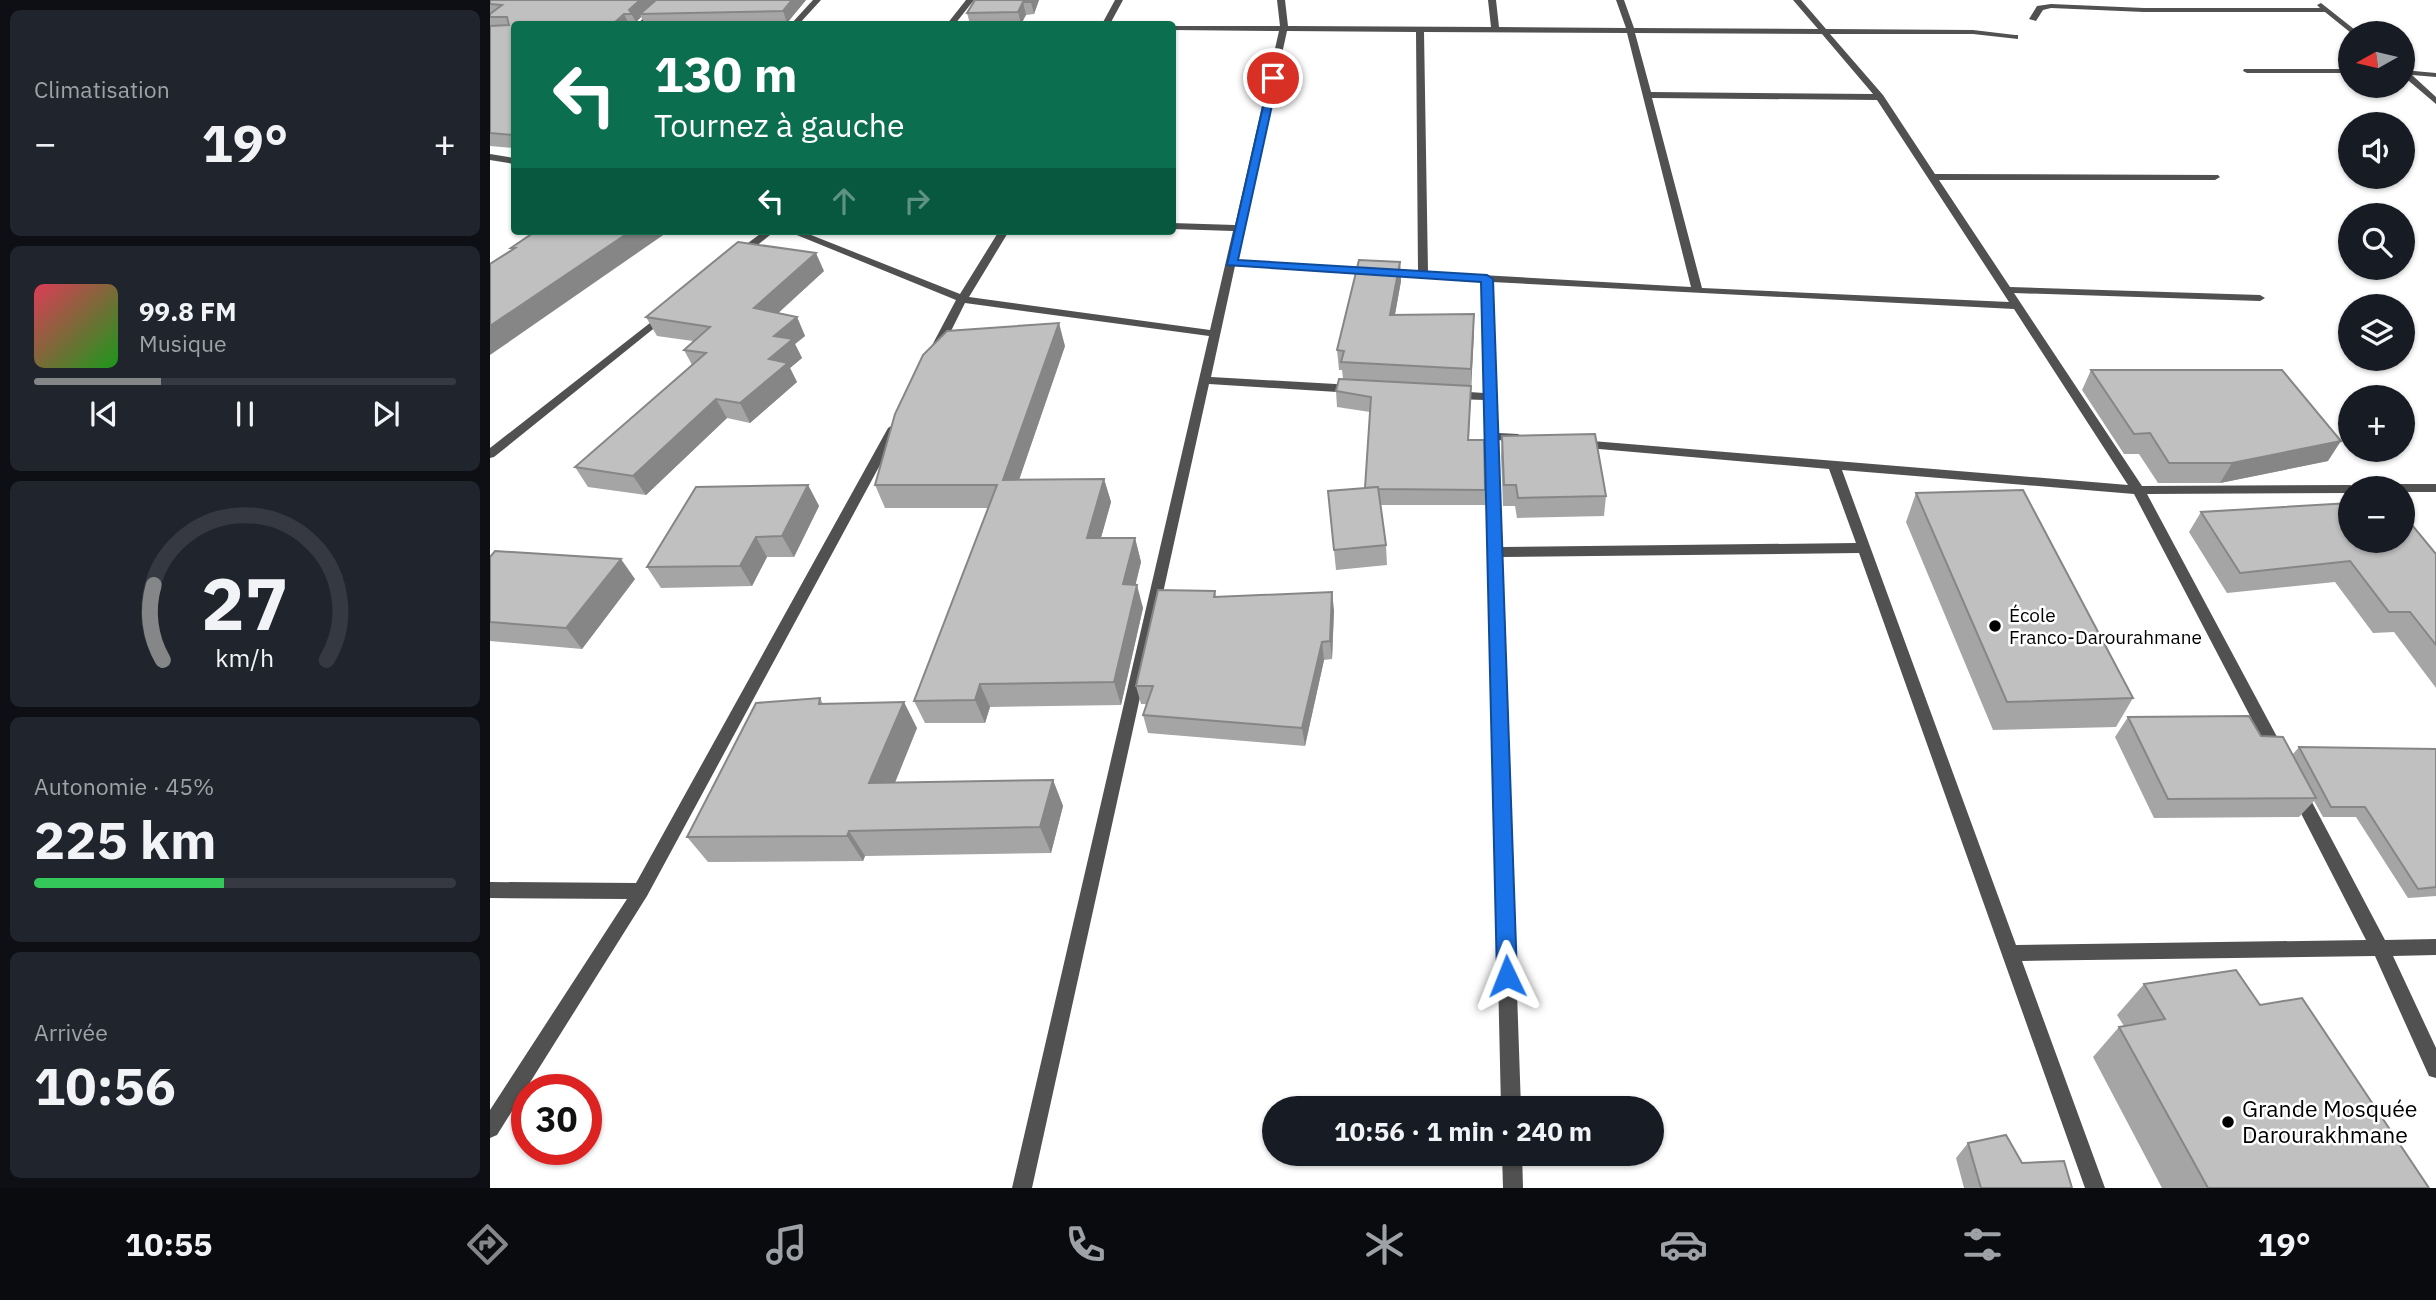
<!DOCTYPE html>
<html lang="fr">
<head>
<meta charset="utf-8">
<style>
	body { margin:0; font-family:"IBM Plex Sans",sans-serif; background:#20242c; color:#f1f3f6; height:100vh; display:flex; flex-direction:column; font-size:26px; white-space:nowrap }
	* { box-sizing:border-box; margin:0 }
	p { font-size:23px; color:#9ea1a6 }
	.icon { flex:none; width:38px; height:38px; fill:none; stroke:currentColor; stroke-width:2; stroke-linecap:round; stroke-linejoin:round }
	.map { position:relative; flex:1; overflow:hidden }
	.sheet { display:flex; flex-direction:column; gap:10px; padding:10px; background:#0d0f14; width:490px }
	.sheet>* { flex:none }
	.hud { position:absolute; left:21px; top:21px; width:665px; height:214px; border-radius:7px; box-shadow:0 2px 5px #0004; background:#0b6e4f; color:#fff; overflow:hidden }
	.needle { width:46px; rotate:262deg }
	.controls { position:absolute; left:1848px; top:21px; display:grid; gap:14px }
	.controls a { display:grid; place-items:center; width:77px; height:77px; border-radius:50%; background:#171b24; box-shadow:0 2px 5px #0004; font-size:35px }
	.speed { position:absolute; left:21px; top:1074px; display:flex; gap:14px; font-size:35px; font-weight:700; text-align:center }
	.speed>* { display:grid; place-content:center; width:91px; height:91px; border-radius:50%; background:#171b24; box-shadow:0 2px 5px #0004; line-height:1 }
	.speed .limit { border:10px solid #d22; background:#fff; color:#111 }
	.pin { position:absolute; display:grid; place-items:center; width:60px; height:60px; color:#fff; margin:-30px; border:4px solid #fff; border-radius:50%; box-shadow:0 2px 7px #0007 }
	.me { position:absolute; width:77px; margin:-38px; rotate:358deg; stroke-linejoin:round; filter:drop-shadow(0 0 5px #0008) }
	.turn { display:flex; align-items:center; gap:24px; height:147px; padding:0 28px; font-size:32px }
	.turn .icon { width:91px; height:91px; stroke-width:2.5 }
	.turn b { display:block; font-size:49px; line-height:60px }
	.lanes { display:flex; align-items:center; height:66px; padding:0 28px; background:#0003; justify-content:center; gap:35px; direction:ltr }
	.lanes .off { opacity:.35 }
	.big { font-size:52px; font-weight:700; line-height:1.1 }
	.sheet .card { flex:1; display:flex; flex-direction:column; justify-content:center; gap:10px; min-width:0; padding:0 24px; border-radius:10px; background:#20242c }
	.sheet .dial { align-items:center; gap:0 }
	.dial svg { height:182px; overflow:visible; fill:none; stroke:#363941; stroke-width:7; stroke-linecap:round; text-anchor:middle }
	.dial text { fill:#f1f3f6; stroke:none }
	.song { display:flex; align-items:center; gap:21px }
	.cover { width:84px; height:84px; border-radius:10px; background:linear-gradient(135deg,hsl(350 70% 55%),hsl(120 70% 35%)) }
	.played { height:7px; border-radius:4px; background:linear-gradient(90deg,#858687 30%,#363941 30%) }
	.keys { display:flex; justify-content:space-around; direction:ltr }
	.heat { display:flex; justify-content:space-between; align-items:center; font-size:38px; direction:ltr }
	.charge { height:10px; border-radius:5px; background:linear-gradient(90deg,#34c759 45%,#363941 0) }
	.trip { position:absolute; left:772px; top:1096px; width:402px; height:70px; border-radius:35px; background:#171b24; box-shadow:0 2px 5px #0004; font-weight:700; line-height:70px; text-align:center }
	.menu { display:flex; height:112px; justify-content:space-around; align-items:center; background:#090b0e; color:#9ea1a6 }
	.menu .icon { width:49px; height:49px }
	.menu .selected { color:#858687 }
	.menu b { font-size:32px; color:#f1f3f6 }
	main { display:flex; flex:1; min-height:0 }
	.map>svg:first-child { display:block }
</style>
</head>
<body>
<main>
<section class="sheet">
<div class="card"><p>Climatisation</p>
<div class="heat"><a>−</a><b class="big">19°</b><a>+</a></div>
</div>
<div class="card">
<div class="song"><i class="cover"></i><div><b>99.8 FM</b><p>Musique</p></div></div>
<div class="played"></div>
<div class="keys"><svg class="icon" aria-label="previous" viewBox="0 0 24 24"><path d="M18 5L8 12l10 7zM5 5v14"/></svg><svg class="icon" aria-label="pause" viewBox="0 0 24 24"><path d="M8 5v14M16 5v14"/></svg><svg class="icon" aria-label="next" viewBox="0 0 24 24"><path d="M6 5l10 7-10 7zM19 5v14"/></svg></div>
</div>
<div class="card dial"><svg viewBox="0 0 100 80">
<path d="M14 69A42 42 0 1 1 86 69"/>
<path d="M14 69A42 42 0 0 1 10 36" stroke="#858687"/>
<text x="50" y="56" font-size="32" font-weight="700">27</text>
<text x="50" y="72" font-size="11">km/h</text>
</svg></div>
<div class="card"><p>Autonomie · 45%</p><b class="big">225 km</b><div class="charge"></div></div>
<div class="card"><p>Arrivée</p><b class="big">10:56</b></div>
</section>
<div class="map">
<svg width="1946" height="1188" viewBox="0 0 1946 1188">
	<rect width="100%" height="100%" fill="#fff"/>
	<g fill="none" stroke-linecap="round" stroke-linejoin="round">
		<!-- minor -->
		<g fill="#515151" fill-rule="evenodd">
			<path d="M 174,0 L 182,0 L 155,24 L 147,24 Z"/>
			<path d="M 323,0 L 331,0 L 309,24 L 301,24 Z"/>
			<path d="M 476,0 L 484,0 L 465,24 L 457,24 Z"/>
			<path d="M 625,0 L 633,0 L 620,24 L 612,24 Z"/>
			<path d="M 787,0 L 795,0 L 798,26 L 1001,27 L 998,0 L 1006,0 L 1009,27 L 1136,28 L 1126,0 L 1134,0 L 1144,28 L 1328,29 L 1303,0 L 1311,0 L 1336,29 L 1483,30 L 1525,35 L 1528,35 L 1528,39 L 1483,34 L 1340,34 L 1393,95 L 1445,174 L 1728,175 L 1730,177 L 1725,180 L 1449,180 L 1520,287 L 1770,295 L 1775,298 L 1770,301 L 1524,293 L 1652,486 L 1860,485 L 1866,488 L 1860,488 L 1860,493 L 1657,494 L 1793,748 L 1795,752 L 1793,756 L 1787,758 L 1781,756 L 1644,494 L 1352,470 L 1526,945 L 1876,940 L 1800,792 L 1802,787 L 1808,785 L 1814,787 L 1895,940 L 1946,939 L 1946,955 L 1903,956 L 1946,1048 L 1946,1078 L 1939,1076 L 1885,956 L 1532,961 L 1615,1188 L 1595,1188 L 1369,553 L 1012,557 L 1031,1108 L 1011,1108 L 995,400 L 964,399 L 958,395 L 964,391 L 994,393 L 992,281 L 745,266 L 721,377 L 863,385 L 869,389 L 863,393 L 719,384 L 542,1188 L 522,1188 L 719,336 L 475,303 L 451,351 L 445,354 L 441,353 L 439,351 L 466,300 L 297,231 L 311,231 L 470,294 L 509,231 L 519,231 L 479,297 L 720,330 L 743,231 L 682,229 L 682,223 L 745,225 L 789,31 L 682,30 L 682,26 L 790,26 ZM 797,31 L 926,32 L 928,271 L 747,260 ZM 934,32 L 1137,33 L 1201,287 L 938,272 ZM 1145,33 L 1332,34 L 1383,94 L 1161,92 ZM 1162,98 L 1387,100 L 1519,302 L 1212,288 ZM 1002,282 L 1524,309 L 1638,485 L 1090,440 L 1084,444 L 1086,447 L 1339,469 L 1366,543 L 1012,547 L 1008,440 L 1028,442 L 1034,438 L 1028,434 L 1008,433 Z"/>
			<path d="M 1831,3 L 1869,33 L 1861,33 L 1835,12 L 1654,12 L 1561,8 L 1553,10 L 1546,21 L 1539,19 L 1547,6 L 1561,4 L 1654,8 L 1830,8 L 1827,5 Z"/>
			<path d="M 1754,69 L 1860,69 L 1860,73 L 1757,73 L 1753,71 Z"/>
			<path d="M 1913,70 L 1946,73 L 1946,77 L 1922,75 L 1946,97 L 1946,104 L 1913,76 Z"/>
			<path d="M 0,154 L 24,158 L 24,164 L 0,160 Z"/>
			<path d="M 274,231 L 285,231 L 254,256 L 246,256 L 246,252 Z"/>
			<path d="M 174,312 L 179,315 L 178,317 L 4,457 L 0,458 L 0,448 Z"/>
			<path d="M 404,424 L 410,428 L 157,896 L 7,1135 L 0,1138 L 0,1110 L 137,899 L 0,898 L 0,882 L 146,883 L 398,428 Z"/>
			<path d="M 1895,484 L 1946,484 L 1946,492 L 1913,492 L 1913,488 L 1889,488 Z"/>
			<path d="M 1012,1153 L 1032,1153 L 1033,1188 L 1013,1188 Z"/>
		</g>
	</g>
	<!-- wall -->
	<g fill="#a5a5a5">
		<path d="M 0,0 L 316,0 L 297,23 L 155,24 L 151,17 L 146,22 L 147,24 L 24,24 L 24,148 L 0,146 Z"/>
		<path d="M 485,0 L 549,0 L 544,14 L 536,15 L 531,24 L 480,24 L 477,13 Z"/>
		<path d="M 910,262 L 911,281 L 905,315 L 984,314 L 979,440 L 995,490 L 995,505 L 890,505 L 896,545 L 897,565 L 846,570 L 838,491 L 875,488 L 880,412 L 847,407 L 846,391 L 853,379 L 852,370 L 849,370 L 847,350 Z"/>
		<path d="M 334,271 L 288,313 L 307,317 L 315,336 L 305,344 L 312,358 L 300,368 L 307,382 L 260,423 L 237,418 L 156,495 L 98,487 L 85,467 L 202,365 L 194,350 L 203,341 L 167,336 L 156,317 Z"/>
		<path d="M 575,346 L 529,480 L 614,479 L 621,502 L 611,538 L 645,538 L 651,562 L 645,585 L 653,608 L 631,705 L 500,707 L 495,723 L 435,723 L 424,701 L 498,508 L 395,508 L 385,485 Z"/>
		<path d="M 1601,370 L 1838,461 L 1730,483 L 1668,483 L 1649,454 L 1634,454 L 1592,390 Z"/>
		<path d="M 1012,436 L 1116,496 L 1114,516 L 1027,518 L 1025,506 L 1013,506 L 1011,456 Z"/>
		<path d="M 318,485 L 329,506 L 304,557 L 277,557 L 262,586 L 171,588 L 157,567 Z"/>
		<path d="M 1426,493 L 1643,698 L 1626,727 L 1503,730 L 1416,522 Z"/>
		<path d="M 1711,512 L 1946,554 L 1946,688 L 1904,632 L 1883,633 L 1845,582 L 1737,593 L 1699,532 Z"/>
		<path d="M 0,557 L 145,579 L 92,649 L 0,641 Z"/>
		<path d="M 725,591 L 726,597 L 844,610 L 842,659 L 834,660 L 815,746 L 658,733 L 653,715 L 656,704 L 651,704 L 646,686 Z"/>
		<path d="M 330,698 L 333,704 L 427,728 L 405,783 L 563,780 L 573,806 L 561,853 L 375,856 L 373,861 L 218,862 L 197,837 Z"/>
		<path d="M 1638,717 L 1771,736 L 1803,754 L 1809,747 L 1946,749 L 1946,896 L 1918,898 L 1866,817 L 1833,817 L 1824,801 L 1809,817 L 1664,818 L 1625,737 Z"/>
		<path d="M 1654,984 L 1770,1005 L 1939,1188 L 1672,1188 L 1603,1057 L 1629,1027 L 1634,1026 L 1627,1015 Z"/>
		<path d="M 1478,1143 L 1582,1188 L 1474,1188 L 1466,1158 Z"/>
	</g>
	<!-- shaded-wall -->
	<g fill="#868686">
		<path d="M 150,0 L 170,0 L 150,14 L 151,17 L 146,22 L 139,10 Z"/>
		<path d="M 302,0 L 316,0 L 297,23 L 293,11 Z"/>
		<path d="M 541,0 L 549,0 L 544,14 L 541,2 Z"/>
		<path d="M 533,2 L 536,15 L 531,24 L 528,12 Z"/>
		<path d="M 134,14 L 139,24 L 123,24 Z"/>
		<path d="M 141,231 L 179,231 L 0,355 L 0,326 Z"/>
		<path d="M 326,253 L 334,271 L 273,327 L 264,308 Z"/>
		<path d="M 910,262 L 911,281 L 901,335 L 900,315 Z"/>
		<path d="M 984,314 L 984,334 L 981,390 L 981,369 Z"/>
		<path d="M 307,317 L 315,336 L 305,344 L 312,358 L 300,368 L 307,382 L 260,423 L 250,403 L 279,359 L 284,336 Z"/>
		<path d="M 569,323 L 575,346 L 521,503 L 513,480 Z"/>
		<path d="M 226,399 L 237,418 L 156,495 L 143,476 Z"/>
		<path d="M 1851,441 L 1838,461 L 1730,483 L 1742,463 Z"/>
		<path d="M 614,479 L 621,502 L 604,562 L 597,538 Z"/>
		<path d="M 318,485 L 329,506 L 304,557 L 292,536 Z"/>
		<path d="M 266,537 L 277,557 L 262,586 L 250,566 Z"/>
		<path d="M 645,538 L 651,562 L 640,608 L 633,584 Z"/>
		<path d="M 131,559 L 145,579 L 92,649 L 76,628 Z"/>
		<path d="M 647,585 L 653,608 L 631,705 L 624,682 Z"/>
		<path d="M 842,592 L 844,610 L 842,659 L 840,641 Z"/>
		<path d="M 832,642 L 834,660 L 815,746 L 812,728 Z"/>
		<path d="M 490,684 L 500,707 L 495,723 L 485,700 Z"/>
		<path d="M 414,702 L 427,728 L 394,809 L 379,783 Z"/>
		<path d="M 563,780 L 573,806 L 561,853 L 550,827 Z"/>
		<path d="M 359,831 L 375,856 L 373,861 L 357,836 Z"/>
	</g>
	<!-- building -->
	<g fill="#c0c0c0" stroke="#868686" stroke-width="2">
		<path d="M 0,0 L 150,0 L 139,10 L 142,14 L 134,14 L 123,24 L 24,24 L 24,135 L 0,133 L 0,26 L 19,25 L 17,17 L 0,17 L 0,14 L 12,5 L 0,4 Z"/>
		<path d="M 166,0 L 302,0 L 293,11 L 150,14 Z"/>
		<path d="M 485,0 L 541,0 L 541,2 L 533,2 L 528,12 L 477,13 Z"/>
		<path d="M 46,231 L 141,231 L 0,326 L 0,264 L 25,248 L 21,248 Z"/>
		<path d="M 248,242 L 326,253 L 264,308 L 307,317 L 284,336 L 303,339 L 279,359 L 298,363 L 250,403 L 226,399 L 143,476 L 85,467 L 216,353 L 194,350 L 220,327 L 156,317 Z"/>
		<path d="M 869,260 L 910,262 L 900,315 L 984,314 L 981,369 L 851,362 L 854,351 L 847,350 Z"/>
		<path d="M 569,323 L 513,480 L 614,479 L 597,538 L 645,538 L 633,584 L 647,585 L 624,682 L 490,684 L 485,700 L 424,701 L 507,485 L 385,485 L 405,414 L 433,355 L 457,331 Z"/>
		<path d="M 1601,370 L 1792,370 L 1851,441 L 1742,463 L 1679,463 L 1660,433 L 1644,434 Z"/>
		<path d="M 849,379 L 981,386 L 978,440 L 994,440 L 995,490 L 888,489 L 888,487 L 875,488 L 881,397 L 846,391 Z"/>
		<path d="M 1105,434 L 1116,496 L 1028,498 L 1026,485 L 1014,485 L 1012,436 Z"/>
		<path d="M 318,485 L 292,536 L 266,537 L 250,566 L 157,567 L 206,487 Z"/>
		<path d="M 888,487 L 896,545 L 844,550 L 838,491 Z"/>
		<path d="M 1533,490 L 1643,698 L 1517,702 L 1426,493 Z"/>
		<path d="M 1860,503 L 1860,541 L 1913,541 L 1913,514 L 1946,554 L 1946,645 L 1920,612 L 1899,612 L 1860,561 L 1750,573 L 1711,512 Z"/>
		<path d="M 5,551 L 131,559 L 76,628 L 0,622 L 0,557 Z"/>
		<path d="M 668,590 L 725,591 L 724,597 L 842,592 L 840,641 L 832,642 L 812,728 L 653,715 L 663,686 L 646,686 Z"/>
		<path d="M 330,698 L 329,704 L 414,702 L 379,783 L 563,780 L 550,827 L 359,831 L 357,836 L 197,837 L 266,703 Z"/>
		<path d="M 1759,716 L 1771,736 L 1793,737 L 1826,798 L 1678,799 L 1638,717 Z"/>
		<path d="M 1809,747 L 1946,749 L 1946,887 L 1928,889 L 1875,807 L 1841,807 Z"/>
		<path d="M 1746,970 L 1770,1005 L 1812,998 L 1939,1188 L 1718,1188 L 1629,1027 L 1675,1019 L 1654,984 Z"/>
		<path d="M 1516,1135 L 1532,1163 L 1574,1161 L 1582,1188 L 1491,1188 L 1478,1143 Z"/>
	</g>
	<!-- route -->
	<path fill="#1a73e8" stroke="#114b97" stroke-width="2" d="M 780,76 L 788,78 L 748,260 L 997,275 L 1003,279 L 1027,976 L 1024,983 L 1017,986 L 1010,983 L 1007,976 L 991,282 L 737,265 Z"/>
	<!-- markers -->
	<g fill="#000" stroke="#fff" stroke-width="2.5">
		<circle cx="1505" cy="626" r="7"/>
		<circle cx="1738" cy="1122" r="7"/>
	</g>
	<g text-anchor="middle" stroke-width="5" stroke-linejoin="round" paint-order="stroke">
		<!-- poi labels -->
		<g font-size="19" fill="#000" stroke="#fff" text-anchor="start">
			<text x="1519" y="622">École<tspan x="1519" dy="22">Franco-Darourahmane</tspan></text>
		</g>
		<!-- near-poi labels -->
		<g font-size="23" fill="#000" stroke="#fff" text-anchor="start">
			<text x="1752" y="1117">Grande Mosquée<tspan x="1752" dy="26">Darourakhmane</tspan></text>
		</g>
	</g>
</svg>
<div class="controls">
<a><svg class="needle" viewBox="-14 -14 28 28"><path d="M0-13l5 13h-10z" fill="#e53935"/><path d="M0 13l5-13h-10z" fill="#9ea1a6"/></svg></a>
<a><svg class="icon" aria-label="sound" viewBox="0 0 24 24"><path d="M4 9h4l5-4v14l-5-4H4zM17 9q2 3 0 6"/></svg></a>
<a><svg class="icon" aria-label="search" viewBox="0 0 24 24"><circle cx="10" cy="10" r="6"/><path d="M15 15l6 6"/></svg></a>
<a><svg class="icon" aria-label="layers" viewBox="0 0 24 24"><path d="M12 4l9 5-9 5-9-5zM3 14l9 5 9-5"/></svg></a>
<a>+</a>
<a>−</a>
</div>
<div class="speed"><div class="limit">30</div></div>
<div class="pin" style="left:783px;top:78px;background:#d93025"><svg class="icon" aria-label="arrive" viewBox="0 0 24 24"><path d="M6 21V4h12l-3 4 3 4H6"/></svg></div>
<svg class="me" style="left:1017px;top:976px" viewBox="-20 -20 40 40"><path d="M0-17L14 15 0 8-14 15z" fill="#1a73e8" stroke="#fff" stroke-width="4"/></svg>
<div class="trip">10:56 · 1 min · 240 m</div>
<div class="hud">
<div class="turn"><svg class="icon" aria-label="left" viewBox="0 0 24 24"><path d="M17 20v-9H6M10 6l-5 5 5 5"/></svg><div><b>130 m</b>Tournez à gauche</div></div>
<div class="lanes"><svg class="icon" aria-label="left" viewBox="0 0 24 24"><path d="M17 20v-9H6M10 6l-5 5 5 5"/></svg><svg class="icon off" aria-label="ahead" viewBox="0 0 24 24"><path d="M12 20V5M6 11l6-6 6 6"/></svg><svg class="icon off" aria-label="right" viewBox="0 0 24 24"><path d="M7 20v-9h11M14 6l5 5-5 5"/></svg></div>
</div>
</div>
</main>
<nav class="menu">
<b>10:55</b>
<svg class="icon selected" aria-label="directions" viewBox="0 0 24 24"><path d="M12 3l9 9-9 9-9-9zM9 14v-3h6M13 9l2 2-2 2"/></svg>
<svg class="icon" aria-label="music" viewBox="0 0 24 24"><path d="M9 18V5l10-2v13"/><circle cx="6" cy="18" r="3"/><circle cx="16" cy="16" r="3"/></svg>
<svg class="icon" aria-label="phone" viewBox="0 0 24 24"><path d="M5 4h4l2 5-3 2q2 4 5 5l2-3 5 2v4C11 20 4 13 5 4z"/></svg>
<svg class="icon" aria-label="climate" viewBox="0 0 24 24"><path d="M12 3v18M4 7l16 10M4 17L20 7"/></svg>
<svg class="icon" aria-label="car" viewBox="0 0 24 24"><path d="M5 17H2v-5l4-1 3-4h7l3 4 3 1v5h-3M9 17h6M6 11h13"/><circle cx="7" cy="17" r="2"/><circle cx="17" cy="17" r="2"/></svg>
<svg class="icon" aria-label="filters" viewBox="0 0 24 24"><path d="M4 7h16M4 17h16"/><circle cx="9" cy="7" r="2"/><circle cx="15" cy="17" r="2"/></svg>
<b>19°</b>
</nav>
</body>
</html>
